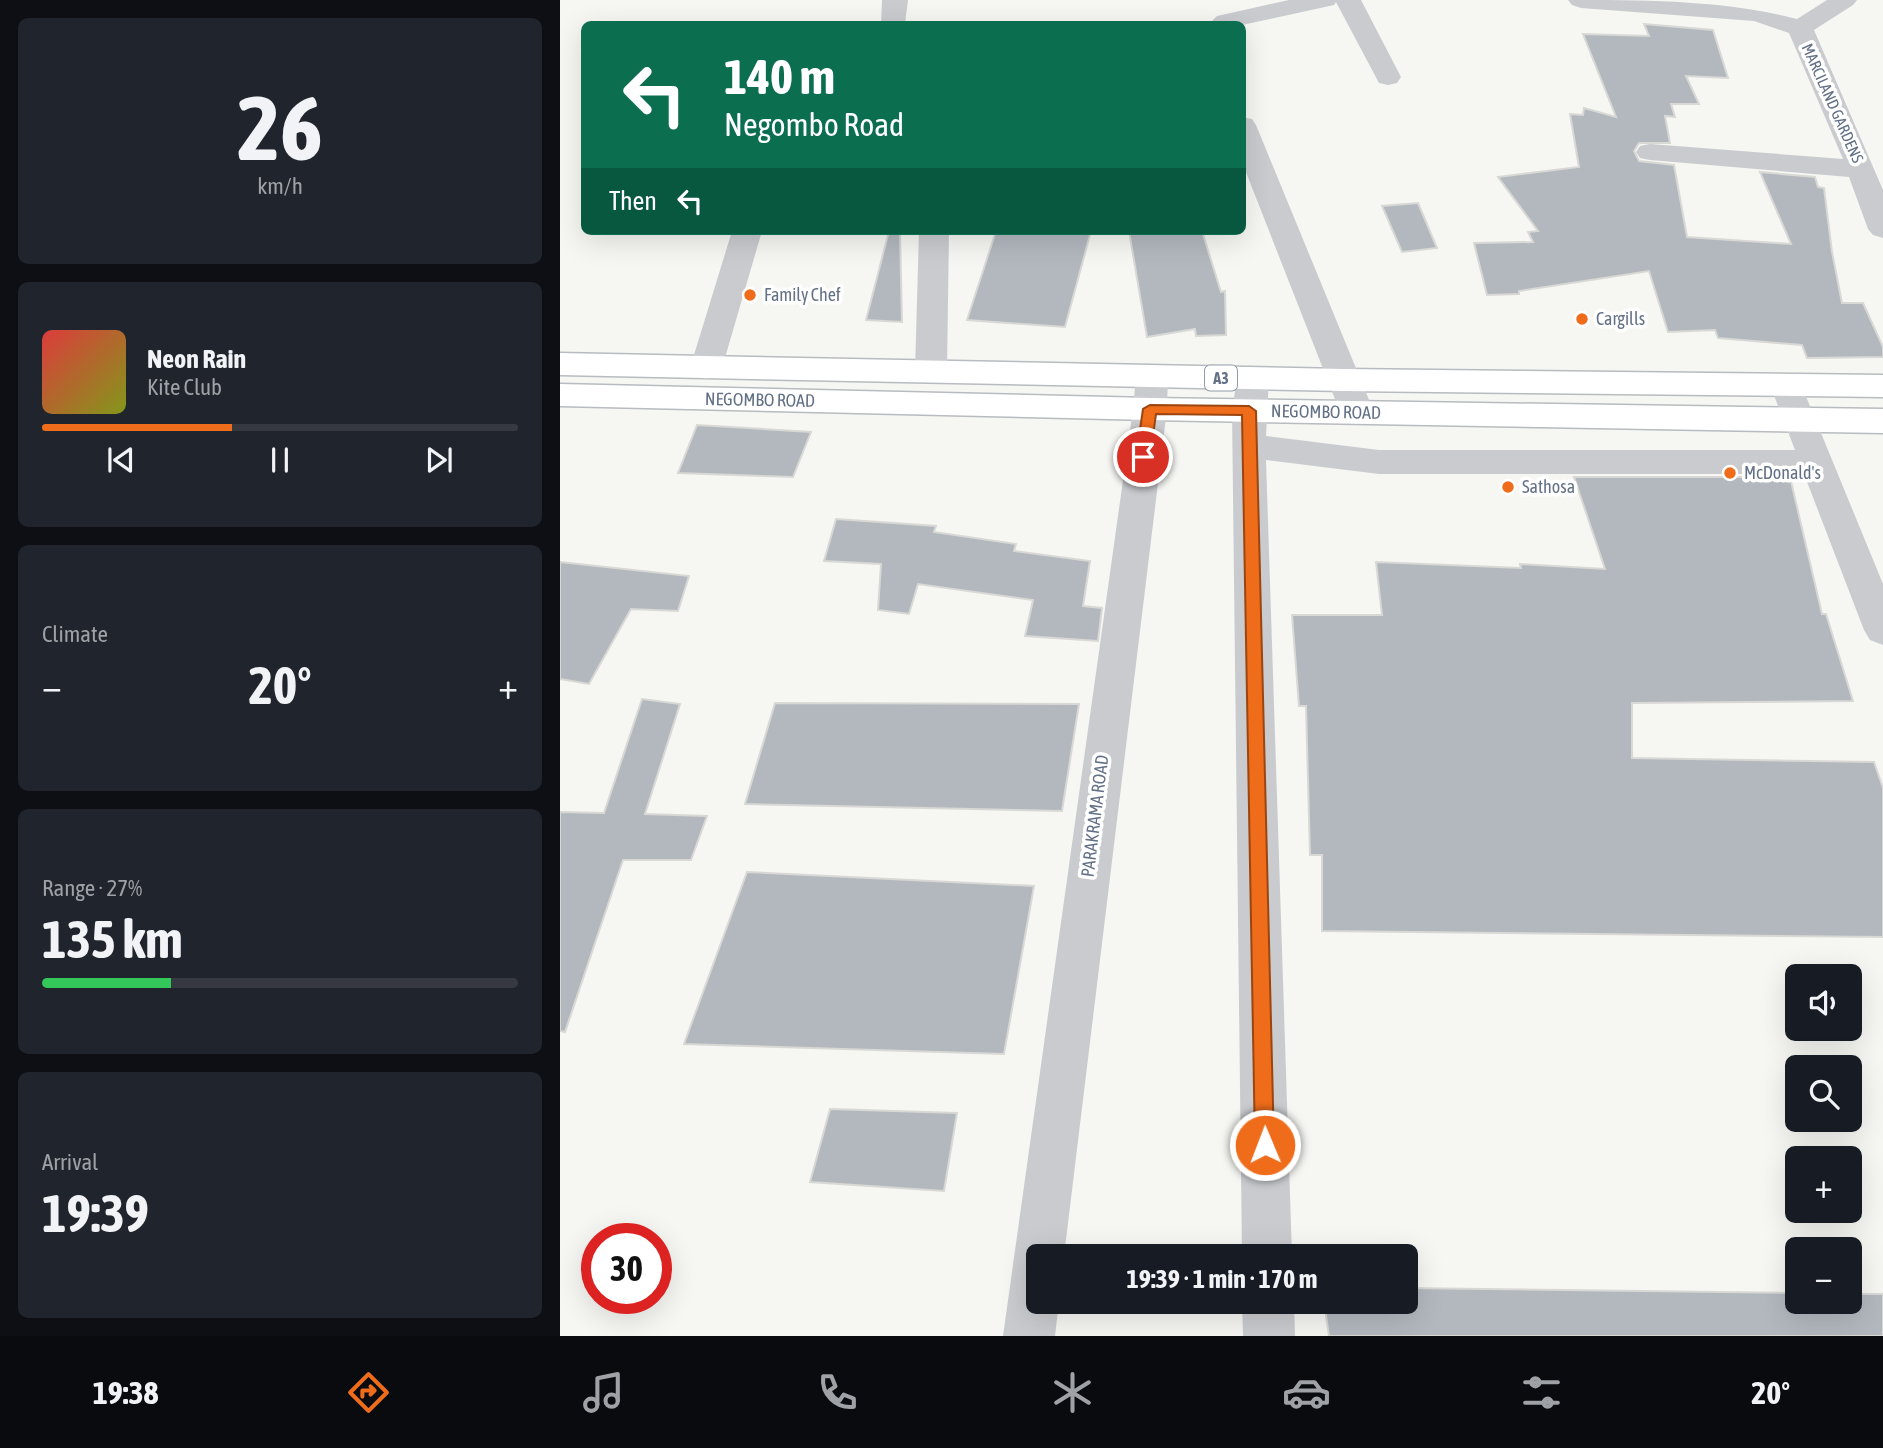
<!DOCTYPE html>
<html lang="en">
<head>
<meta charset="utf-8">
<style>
	body { margin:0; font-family:"Asap Condensed",sans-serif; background:#20242c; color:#f1f3f6; height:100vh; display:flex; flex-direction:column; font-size:26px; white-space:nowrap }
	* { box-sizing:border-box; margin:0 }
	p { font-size:23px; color:#9ea1a6 }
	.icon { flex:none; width:38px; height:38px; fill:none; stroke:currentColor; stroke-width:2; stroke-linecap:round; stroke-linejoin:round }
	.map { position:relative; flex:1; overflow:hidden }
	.panel { display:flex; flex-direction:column; gap:18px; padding:18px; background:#0d0f14; width:560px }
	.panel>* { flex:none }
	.top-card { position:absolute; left:21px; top:21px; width:665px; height:214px; border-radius:10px; box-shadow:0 7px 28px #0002; background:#0b6e4f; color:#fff; overflow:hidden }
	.tools { position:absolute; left:1225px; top:964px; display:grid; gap:14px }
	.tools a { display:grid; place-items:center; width:77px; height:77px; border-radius:10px; background:#171b24; box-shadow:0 7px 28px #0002; font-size:35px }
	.speed { position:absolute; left:21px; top:1223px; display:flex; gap:14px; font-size:35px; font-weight:700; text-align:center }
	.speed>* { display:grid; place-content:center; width:91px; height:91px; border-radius:50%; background:#171b24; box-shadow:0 7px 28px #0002; line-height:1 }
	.speed .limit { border:10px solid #d22; background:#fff; color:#111 }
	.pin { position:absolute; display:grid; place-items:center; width:60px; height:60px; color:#fff; margin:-30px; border:4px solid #fff; border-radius:50%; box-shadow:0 2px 7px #0007 }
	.me { position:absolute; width:77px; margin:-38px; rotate:359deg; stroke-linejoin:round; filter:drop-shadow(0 0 5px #0008) }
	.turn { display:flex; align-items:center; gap:24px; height:147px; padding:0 28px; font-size:32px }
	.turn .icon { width:91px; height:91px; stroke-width:2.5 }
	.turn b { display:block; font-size:49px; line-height:60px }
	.then { display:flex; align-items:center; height:66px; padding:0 28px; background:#0003; gap:14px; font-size:26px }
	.big { font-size:52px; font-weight:700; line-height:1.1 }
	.panel .tile { flex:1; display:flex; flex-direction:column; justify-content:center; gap:10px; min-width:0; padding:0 24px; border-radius:10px; background:#20242c }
	.panel .dial { align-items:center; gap:0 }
	.dial b { font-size:91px; line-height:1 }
	.song { display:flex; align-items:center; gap:21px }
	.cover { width:84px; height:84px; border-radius:10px; background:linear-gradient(135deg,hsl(0 70% 55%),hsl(70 70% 35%)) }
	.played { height:7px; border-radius:4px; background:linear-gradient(90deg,#ef6c1a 40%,#363941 40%) }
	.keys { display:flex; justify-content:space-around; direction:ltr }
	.heat { display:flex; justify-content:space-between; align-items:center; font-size:38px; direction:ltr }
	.charge { height:10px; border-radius:5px; background:linear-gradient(90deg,#34c759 27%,#363941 0) }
	.trip { position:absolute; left:466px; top:1244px; width:392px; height:70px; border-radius:10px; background:#171b24; box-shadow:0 7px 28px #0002; font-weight:700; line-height:70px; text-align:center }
	.dock { display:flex; height:112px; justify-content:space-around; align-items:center; background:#090b0e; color:#9ea1a6 }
	.dock .icon { width:49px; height:49px }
	.dock .active { color:#ef6c1a }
	.dock b { font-size:32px; color:#f1f3f6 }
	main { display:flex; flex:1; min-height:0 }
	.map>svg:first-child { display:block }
</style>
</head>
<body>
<main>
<section class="panel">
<div class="tile dial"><b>26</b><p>km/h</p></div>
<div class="tile">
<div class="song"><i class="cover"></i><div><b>Neon Rain</b><p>Kite Club</p></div></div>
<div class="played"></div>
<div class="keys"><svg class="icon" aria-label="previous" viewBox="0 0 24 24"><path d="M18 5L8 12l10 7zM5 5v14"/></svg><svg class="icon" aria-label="pause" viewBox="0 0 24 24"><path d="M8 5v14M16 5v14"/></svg><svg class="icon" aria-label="next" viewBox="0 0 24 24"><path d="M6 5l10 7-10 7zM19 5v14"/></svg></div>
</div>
<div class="tile"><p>Climate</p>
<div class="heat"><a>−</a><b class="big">20°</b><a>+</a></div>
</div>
<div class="tile"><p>Range · 27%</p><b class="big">135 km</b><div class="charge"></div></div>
<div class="tile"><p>Arrival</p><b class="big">19:39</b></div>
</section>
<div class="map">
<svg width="1323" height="1336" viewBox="0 0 1323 1336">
	<rect width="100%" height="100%" fill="#f6f7f3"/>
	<!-- building -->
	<g fill="#b3b8bf" stroke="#d8d8d5" stroke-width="2">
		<path d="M 1084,24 L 1153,30 L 1168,78 L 1126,76 L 1139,104 L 1111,104 L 1115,117 L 1105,116 L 1110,143 L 1079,143 L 1074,151 L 1079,161 L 1114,165 L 1127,237 L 1231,244 L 1200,172 L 1255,177 L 1258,187 L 1264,188 L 1272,252 L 1282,303 L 1303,303 L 1323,347 L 1323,357 L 1247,358 L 1242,345 L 1158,338 L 1155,330 L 1108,332 L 1089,271 L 959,291 L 959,294 L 927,295 L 914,243 L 973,242 L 968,232 L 978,231 L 938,177 L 1019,167 L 1010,114 L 1023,115 L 1024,108 L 1056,117 L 1023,34 L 1089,36 Z"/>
		<path d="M 858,203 L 877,248 L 842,252 L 822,206 Z"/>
		<path d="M 329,231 L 340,231 L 342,322 L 306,320 Z"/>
		<path d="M 436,231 L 531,231 L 505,327 L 407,320 Z"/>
		<path d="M 569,231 L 642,231 L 661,292 L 665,291 L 666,335 L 636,336 L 635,329 L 587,337 Z"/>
		<path d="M 137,425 L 251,432 L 233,477 L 118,473 Z"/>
		<path d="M 1014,477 L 1230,477 L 1262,614 L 1266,614 L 1293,701 L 1072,703 L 1072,758 L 1314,762 L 1323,788 L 1323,937 L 762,931 L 762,855 L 750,855 L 746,706 L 739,706 L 732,615 L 822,615 L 816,562 L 961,568 L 960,564 L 1045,569 Z"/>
		<path d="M 276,519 L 376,526 L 374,532 L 456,544 L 454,551 L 530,561 L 523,606 L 542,608 L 538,641 L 465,636 L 473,600 L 358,584 L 349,614 L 318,610 L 321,564 L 264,561 Z"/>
		<path d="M 0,562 L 129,576 L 118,611 L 71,609 L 29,684 L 0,679 Z"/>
		<path d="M 82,699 L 120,704 L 85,814 L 147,816 L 131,860 L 63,860 L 5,1032 L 0,1031 L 0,812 L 44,813 Z"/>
		<path d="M 215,703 L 519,704 L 502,811 L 185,804 Z"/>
		<path d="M 187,872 L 474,886 L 444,1054 L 124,1044 Z"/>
		<path d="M 270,1109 L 397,1113 L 384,1191 L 250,1182 Z"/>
		<path d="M 845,1288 L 1237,1293 L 1237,1302 L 1290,1302 L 1290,1294 L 1323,1294 L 1323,1336 L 769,1336 L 764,1302 L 845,1302 Z"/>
	</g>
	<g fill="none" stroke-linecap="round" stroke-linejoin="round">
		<defs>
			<g id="highway">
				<path d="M 0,353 L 783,369 L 1323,375 L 1323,397 L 783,391 L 0,375 Z"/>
				<path d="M 0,384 L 590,398 L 1323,409 L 1323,433 L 590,420 L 0,406 Z"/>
			</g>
		</defs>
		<!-- highway casing -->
		<use href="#highway" stroke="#b8bbbf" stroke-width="3"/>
		<!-- minor -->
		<g fill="#c9cbcf" fill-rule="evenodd">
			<path d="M 322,0 L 348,0 L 345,24 L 321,24 Z"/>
			<path d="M 729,0 L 801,0 L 841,77 L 837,83 L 828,85 L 819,83 L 776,2 L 774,5 L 682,25 L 649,24 L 657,16 Z"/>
			<path d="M 1008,0 C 1085,0 1164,0 1237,19 L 1267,0 L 1297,0 L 1293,5 L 1254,30 L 1323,190 L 1323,238 L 1313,235 L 1308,229 L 1289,177 L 1090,160 L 1080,158 L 1076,152 L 1080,146 L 1090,144 L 1283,159 L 1229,33 L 1194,21 L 1021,8 L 1012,5 Z"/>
			<path d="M 682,117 L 692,119 L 696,125 L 814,412 L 809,420 L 797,424 L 785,420 L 780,412 L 682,162 Z"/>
			<path d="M 172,231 L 202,231 L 162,368 L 157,376 L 146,379 L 135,376 L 130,368 Z"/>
			<path d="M 359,231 L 389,231 L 387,371 L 382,379 L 371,382 L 360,379 L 355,371 Z"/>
			<path d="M 592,365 L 604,368 L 608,376 L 607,409 L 504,1256 L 478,1256 L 478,1302 L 499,1302 L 495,1336 L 443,1336 L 573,409 L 576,376 L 580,368 Z"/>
			<path d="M 693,367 L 705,370 L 709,378 L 706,436 L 819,450 L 1235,450 L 1210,385 L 1214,377 L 1226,374 L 1238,377 L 1323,584 L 1323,645 L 1310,640 L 1304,630 L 1244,474 L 819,474 L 706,460 L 732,1256 L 682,1256 L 672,411 L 677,378 L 681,370 Z"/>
			<path d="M 682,1302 L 734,1302 L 735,1336 L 683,1336 Z"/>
		</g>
		<!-- highway -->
		<use href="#highway" fill="#fff" fill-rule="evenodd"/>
	</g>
	<!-- route -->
	<path fill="#ef6c1a" stroke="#9b4611" stroke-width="2" d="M 590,405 L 689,406 L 696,411 L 714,1145 L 712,1152 L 705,1155 L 698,1152 L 695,1145 L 682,415 L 596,414 L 590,457 L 583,462 L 576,457 L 583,409 Z"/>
	<!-- markers -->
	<g fill="#ef6c1a" stroke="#fff" stroke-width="2.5">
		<circle cx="190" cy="295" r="7"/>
		<circle cx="1022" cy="319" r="7"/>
		<circle cx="1170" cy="473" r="7"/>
		<circle cx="948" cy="487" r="7"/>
	</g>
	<g text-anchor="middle" stroke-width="7" stroke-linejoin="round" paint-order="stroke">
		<!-- far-street labels -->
		<g font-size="16" fill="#637186" stroke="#fff">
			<text transform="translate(1273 103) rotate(66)" y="6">MARCILAND GARDENS</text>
		</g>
		<!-- shield labels -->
		<rect fill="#fff" stroke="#929caa" stroke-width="2" x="645" y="365.5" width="32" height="25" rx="5"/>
		<g font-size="16" font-weight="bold" fill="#637186">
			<text x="661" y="384">A3</text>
		</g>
		<!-- poi labels -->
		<g font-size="18" fill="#637186" stroke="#fff" text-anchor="start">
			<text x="204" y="301">Family Chef</text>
			<text x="1036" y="325">Cargills</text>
			<text x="1184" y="479">McDonald's</text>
			<text x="962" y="493">Sathosa</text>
		</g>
		<!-- street labels -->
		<g font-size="18" fill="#637186" stroke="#fff">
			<text transform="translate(200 400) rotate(1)" y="6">NEGOMBO ROAD</text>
			<text transform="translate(766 412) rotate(1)" y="6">NEGOMBO ROAD</text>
			<text transform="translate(535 816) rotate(-83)" y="6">PARAKRAMA ROAD</text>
		</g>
	</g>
</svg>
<div class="tools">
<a><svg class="icon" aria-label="sound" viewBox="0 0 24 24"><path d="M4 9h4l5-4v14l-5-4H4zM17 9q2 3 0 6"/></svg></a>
<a><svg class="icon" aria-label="search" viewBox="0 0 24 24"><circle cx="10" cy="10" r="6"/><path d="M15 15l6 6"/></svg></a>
<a>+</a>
<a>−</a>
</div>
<div class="speed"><div class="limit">30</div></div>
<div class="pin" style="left:583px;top:457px;background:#d93025"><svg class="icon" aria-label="arrive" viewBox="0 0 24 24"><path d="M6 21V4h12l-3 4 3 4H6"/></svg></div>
<svg class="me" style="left:705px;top:1145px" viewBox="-20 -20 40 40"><circle r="17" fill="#ef6c1a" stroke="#fff" stroke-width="3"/><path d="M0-11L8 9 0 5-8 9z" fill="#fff"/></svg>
<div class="trip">19:39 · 1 min · 170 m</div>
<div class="top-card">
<div class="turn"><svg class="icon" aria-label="left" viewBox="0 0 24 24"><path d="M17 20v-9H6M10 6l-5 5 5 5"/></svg><div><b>140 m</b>Negombo Road</div></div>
<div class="then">Then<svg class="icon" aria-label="left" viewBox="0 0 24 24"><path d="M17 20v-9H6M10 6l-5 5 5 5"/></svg></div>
</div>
</div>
</main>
<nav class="dock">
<b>19:38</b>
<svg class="icon active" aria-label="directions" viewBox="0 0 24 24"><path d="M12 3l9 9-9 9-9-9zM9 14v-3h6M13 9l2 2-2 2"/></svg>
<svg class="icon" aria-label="music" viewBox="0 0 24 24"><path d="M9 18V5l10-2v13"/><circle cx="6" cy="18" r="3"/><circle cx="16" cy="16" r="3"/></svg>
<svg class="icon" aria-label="phone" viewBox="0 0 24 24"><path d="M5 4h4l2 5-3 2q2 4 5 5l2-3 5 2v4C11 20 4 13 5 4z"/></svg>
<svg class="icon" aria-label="climate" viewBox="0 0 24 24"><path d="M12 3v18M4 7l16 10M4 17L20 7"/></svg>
<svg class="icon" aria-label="car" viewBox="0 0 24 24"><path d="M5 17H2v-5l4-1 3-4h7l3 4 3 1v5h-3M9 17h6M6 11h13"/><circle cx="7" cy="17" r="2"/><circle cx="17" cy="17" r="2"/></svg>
<svg class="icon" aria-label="filters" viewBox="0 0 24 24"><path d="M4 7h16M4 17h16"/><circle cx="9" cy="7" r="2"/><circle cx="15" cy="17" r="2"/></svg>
<b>20°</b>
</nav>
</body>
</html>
